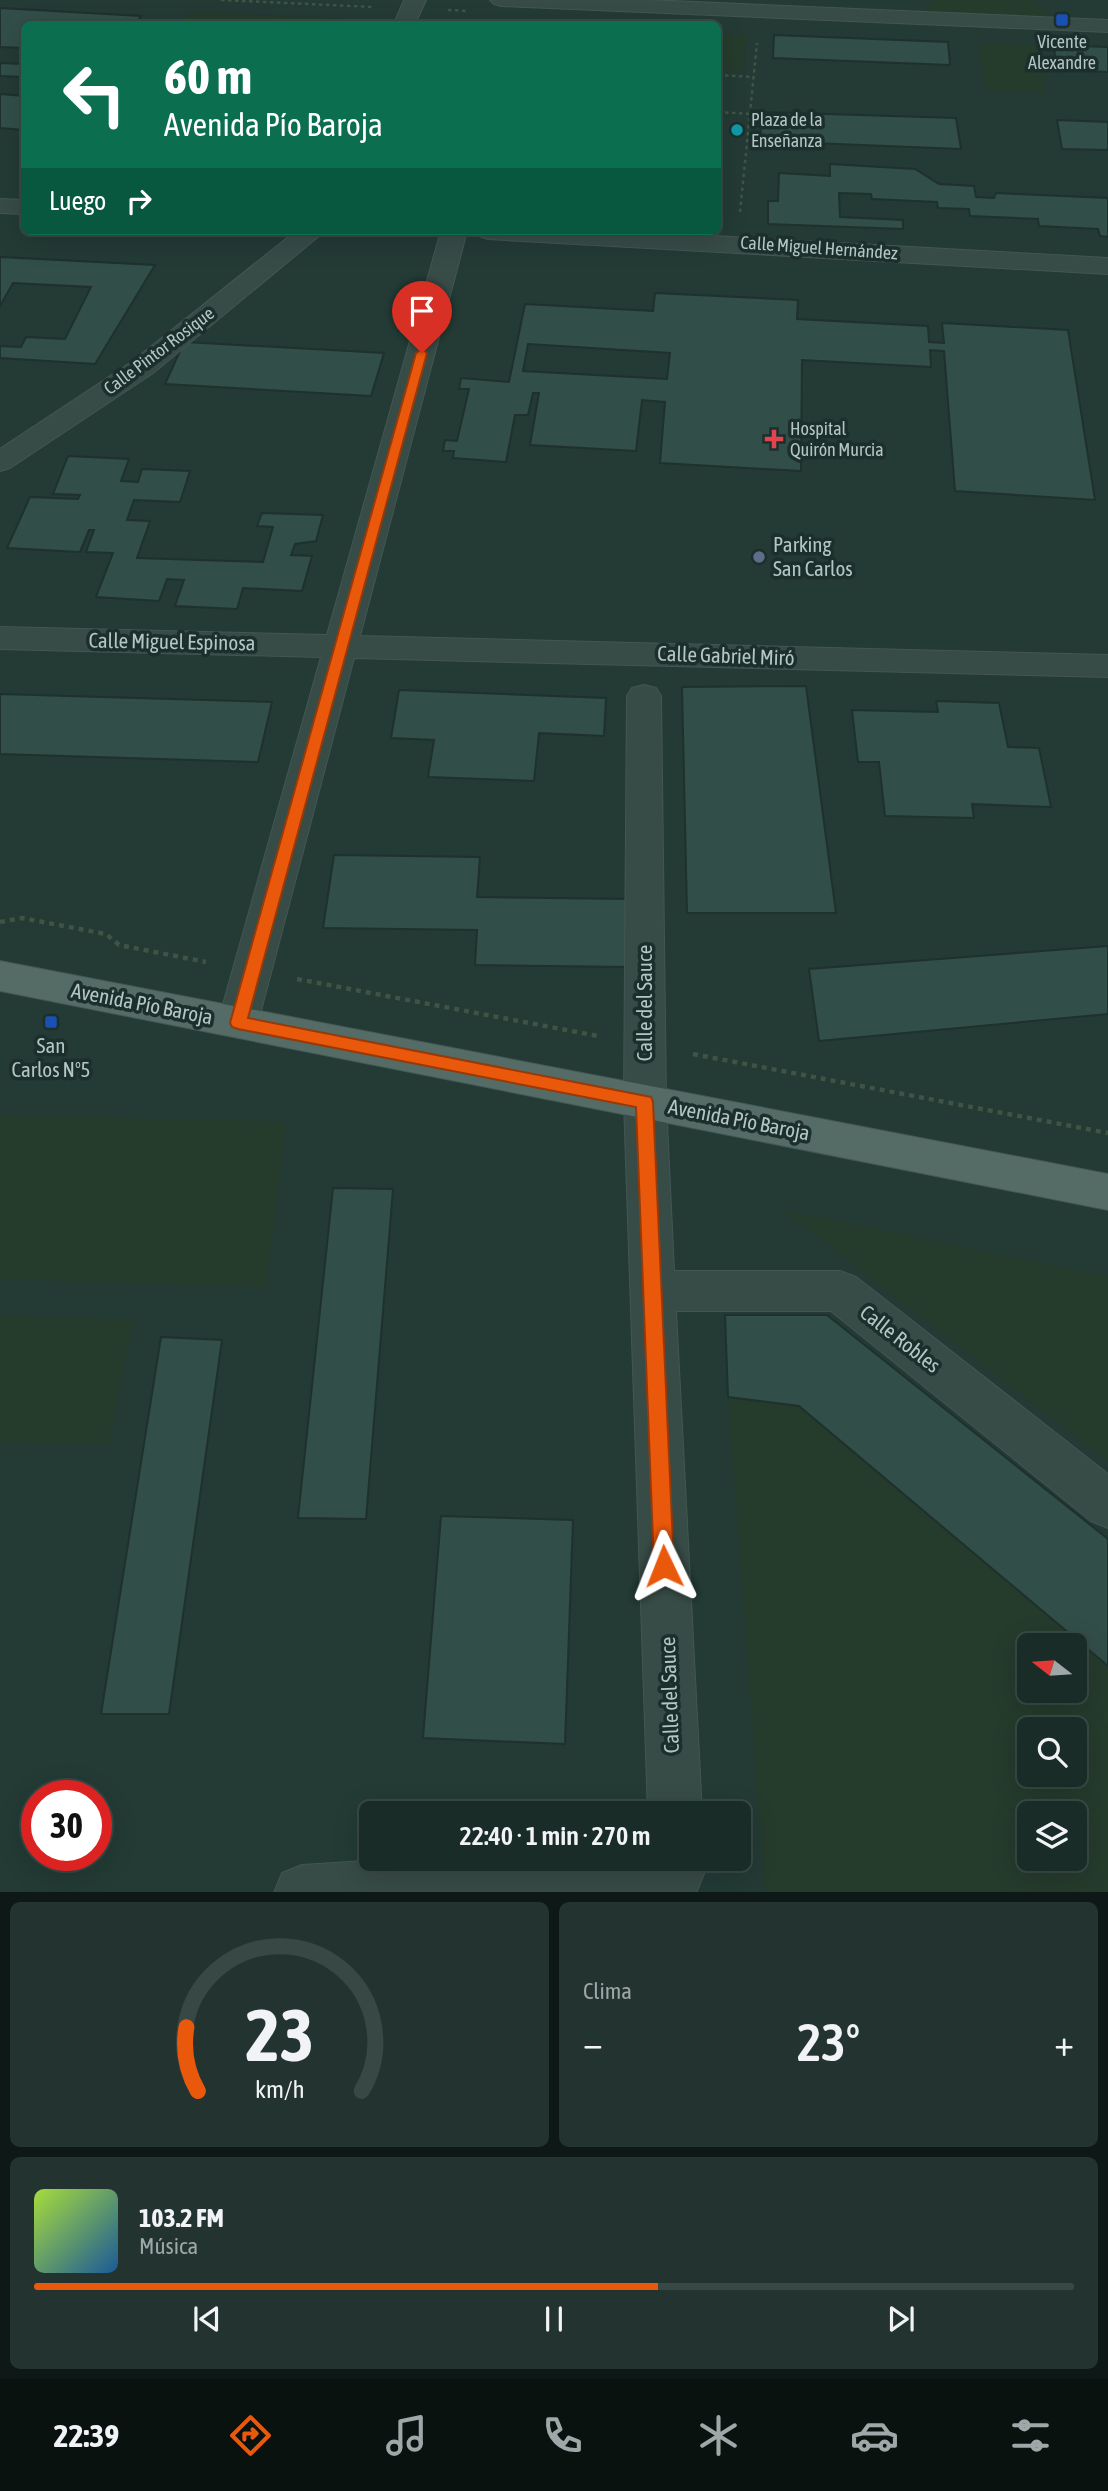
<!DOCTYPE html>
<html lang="es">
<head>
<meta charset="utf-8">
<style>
	body { margin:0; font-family:"Asap Condensed",sans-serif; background:#233430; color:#f1f3f6; height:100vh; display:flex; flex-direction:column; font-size:26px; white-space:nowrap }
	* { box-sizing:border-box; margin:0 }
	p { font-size:23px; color:#9fa7a8 }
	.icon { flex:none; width:38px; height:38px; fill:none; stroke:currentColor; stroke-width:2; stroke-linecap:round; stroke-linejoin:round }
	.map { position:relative; height:1892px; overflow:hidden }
	.details { display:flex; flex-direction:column; gap:10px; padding:10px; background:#0e1816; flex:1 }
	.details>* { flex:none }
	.banner { position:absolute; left:21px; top:21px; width:700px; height:214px; border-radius:10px; box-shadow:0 7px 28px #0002,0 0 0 2px #384845; background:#0b6e4f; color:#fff; overflow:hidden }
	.needle { width:46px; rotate:287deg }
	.buttons { position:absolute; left:1017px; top:1633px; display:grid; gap:14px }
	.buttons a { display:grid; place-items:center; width:70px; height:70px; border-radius:10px; background:#1a2c28; box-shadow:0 7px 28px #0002,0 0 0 2px #384845; font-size:35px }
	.speed { position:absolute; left:21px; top:1780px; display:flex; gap:14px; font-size:35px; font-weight:700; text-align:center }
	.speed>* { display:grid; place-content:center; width:91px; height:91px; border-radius:50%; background:#1a2c28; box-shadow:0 7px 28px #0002,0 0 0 2px #384845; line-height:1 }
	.speed .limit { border:10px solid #d22; background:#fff; color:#111 }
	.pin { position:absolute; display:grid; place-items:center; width:60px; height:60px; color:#fff; margin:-72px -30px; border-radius:50% 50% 50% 0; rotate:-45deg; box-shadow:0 0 7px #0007 }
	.pin .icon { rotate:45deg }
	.me { position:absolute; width:77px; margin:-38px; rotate:358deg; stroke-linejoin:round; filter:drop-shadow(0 0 5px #0008) }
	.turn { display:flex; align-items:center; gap:24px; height:147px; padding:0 28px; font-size:32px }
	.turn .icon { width:91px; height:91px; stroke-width:2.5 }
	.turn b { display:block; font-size:49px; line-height:60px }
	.then { display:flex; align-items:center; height:66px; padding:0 28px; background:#0003; gap:14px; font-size:26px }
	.big { font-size:52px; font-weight:600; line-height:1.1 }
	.details .tile { flex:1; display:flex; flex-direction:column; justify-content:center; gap:10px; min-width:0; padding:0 24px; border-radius:10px; background:#233430 }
	.details .dial { align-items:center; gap:0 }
	.dial svg { height:182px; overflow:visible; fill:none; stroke:#384845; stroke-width:7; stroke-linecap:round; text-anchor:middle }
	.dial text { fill:#f1f3f6; stroke:none }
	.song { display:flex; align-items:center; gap:21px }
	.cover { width:84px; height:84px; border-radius:10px; background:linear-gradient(135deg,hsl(80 70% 55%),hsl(210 70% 35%)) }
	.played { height:7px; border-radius:4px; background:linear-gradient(90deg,#ea580c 60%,#384845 60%) }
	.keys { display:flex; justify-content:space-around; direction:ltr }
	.heat { display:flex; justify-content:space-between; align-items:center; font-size:38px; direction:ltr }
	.details .tiles { flex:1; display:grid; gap:10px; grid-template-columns:1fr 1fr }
	.tile:last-child { grid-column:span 2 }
	.trip { position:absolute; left:359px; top:1801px; width:392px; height:70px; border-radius:10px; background:#1a2c28; box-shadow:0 7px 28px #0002,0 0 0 2px #384845; font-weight:600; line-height:70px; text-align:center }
	.dock { display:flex; height:112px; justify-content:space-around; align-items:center; background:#0a1210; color:#9fa7a8 }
	.dock .icon { width:49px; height:49px }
	.dock .on { color:#ea580c }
	.dock b { font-size:32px; color:#f1f3f6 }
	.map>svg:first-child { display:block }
</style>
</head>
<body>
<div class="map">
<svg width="1108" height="1893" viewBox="0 0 1108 1893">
	<rect width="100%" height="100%" fill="#233a35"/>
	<!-- green -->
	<g fill="#253b2c" fill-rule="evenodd">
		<path d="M 933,0 L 1029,0 L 1056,19 L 922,14 Z"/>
		<path d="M 188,12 L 369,20 L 367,24 L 180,24 Z"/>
		<path d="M 718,34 L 748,35 L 743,71 L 718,69 Z"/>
		<path d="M 979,43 L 1037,46 L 1046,92 L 985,90 Z"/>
		<path d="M 0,1116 L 286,1121 L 266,1287 L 0,1279 Z"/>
		<path d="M 783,1210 L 1108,1276 L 1108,1461 Z"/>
		<path d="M 0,1316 L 133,1319 L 109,1444 L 0,1442 Z"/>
		<path d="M 728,1397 L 799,1406 L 1108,1666 L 1108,1892 L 765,1892 ZM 1029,1645 L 1074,1645 L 1074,1690 L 1029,1690 ZM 1029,1729 L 1074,1729 L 1074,1774 L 1029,1774 ZM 1029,1813 L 1074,1813 L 1074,1858 L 1029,1858 Z"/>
	</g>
	<!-- building -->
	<g fill="#324e48" stroke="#1e312e" stroke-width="2" fill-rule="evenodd">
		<path d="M 0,8 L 141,16 L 136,24 L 24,24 L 24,48 L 0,47 Z"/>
		<path d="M 774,35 L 948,42 L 950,65 L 773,58 Z"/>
		<path d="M 1053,45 L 1108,47 L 1108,72 L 1058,70 Z"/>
		<path d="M 0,63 L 24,64 L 24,77 L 0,76 Z"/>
		<path d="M 0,94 L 24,96 L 24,130 L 0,128 Z"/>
		<path d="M 760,112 L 956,118 L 961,149 L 761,141 Z"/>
		<path d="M 1057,120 L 1108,122 L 1108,150 L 1062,149 Z"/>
		<path d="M 830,164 L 915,169 L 939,184 L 974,186 L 976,197 L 994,198 L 996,193 L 1108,198 L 1108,237 L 1100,236 L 1098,229 L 1039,226 L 1038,219 L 970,216 L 969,209 L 938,208 L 937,202 L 872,199 L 871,194 L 839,193 L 840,217 L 903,220 L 903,229 L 768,224 L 768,201 L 778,201 L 779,173 L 830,176 Z"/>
		<path d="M 0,257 L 155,265 L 95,364 L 0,358 L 0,346 L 21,347 L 26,337 L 65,339 L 91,287 L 13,283 L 0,306 Z"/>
		<path d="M 655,293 L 798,300 L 797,319 L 928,326 L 929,342 L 944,343 L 942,323 L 1068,330 L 1095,500 L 955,491 L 944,351 L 930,350 L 931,367 L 802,360 L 801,471 L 660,463 L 665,402 L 642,400 L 636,451 L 530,445 L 539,393 L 533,393 L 528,415 L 515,415 L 506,462 L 453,458 L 454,451 L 443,451 L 445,440 L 457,441 L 469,389 L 459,389 L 461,378 L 509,382 L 525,304 L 653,311 ZM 528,344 L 670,353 L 667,379 L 523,371 Z"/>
		<path d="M 184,342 L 331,350 L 384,353 L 371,396 L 165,384 Z"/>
		<path d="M 68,456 L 129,459 L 121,481 L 138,482 L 142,469 L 190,471 L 180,502 L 134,500 L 127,520 L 150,521 L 137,558 L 263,562 L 273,527 L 257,526 L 262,513 L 323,515 L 316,541 L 295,544 L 291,555 L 312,556 L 302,591 L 243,588 L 237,609 L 175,606 L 184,580 L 167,579 L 159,601 L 96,597 L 113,553 L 86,552 L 94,530 L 89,530 L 80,552 L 7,548 L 30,497 L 78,499 L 80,495 L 53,494 Z"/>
		<path d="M 806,686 L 836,913 L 687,913 L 682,687 Z"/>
		<path d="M 399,690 L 606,698 L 604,736 L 539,733 L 534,781 L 428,777 L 434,740 L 391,738 Z"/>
		<path d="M 0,694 L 272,702 L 258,762 L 0,754 Z"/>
		<path d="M 936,701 L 999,703 L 1008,747 L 1039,748 L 1051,807 L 972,804 L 974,818 L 885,816 L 879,762 L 858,762 L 852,710 L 938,712 Z"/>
		<path d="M 334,855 L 480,857 L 477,897 L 629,899 L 629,967 L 475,965 L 477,930 L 323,928 Z"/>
		<path d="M 1108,946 L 1108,1014 L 819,1041 L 809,969 Z"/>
		<path d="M 333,1188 L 393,1189 L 366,1519 L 298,1518 Z"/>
		<path d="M 725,1315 L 827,1315 L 1108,1539 L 1108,1666 L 799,1406 L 728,1397 Z"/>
		<path d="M 161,1337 L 222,1340 L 169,1714 L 101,1714 Z"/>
		<path d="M 441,1516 L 573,1520 L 565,1744 L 423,1738 Z"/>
	</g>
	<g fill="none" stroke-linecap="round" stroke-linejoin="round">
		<defs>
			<g id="minor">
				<path d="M 404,0 L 426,0 L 415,24 L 394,24 Z"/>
				<path d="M 490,0 L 649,0 L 1108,20 L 1108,32 L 501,6 L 494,4 Z"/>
				<path d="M 0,199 L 24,200 L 24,214 L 0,213 Z"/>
				<path d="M 296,231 L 325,231 L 153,373 L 10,468 L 0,471 L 0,449 L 133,361 Z"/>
				<path d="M 441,231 L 467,231 L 360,636 L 1108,655 L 1108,677 L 354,658 L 258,1022 L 252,1033 L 238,1038 L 224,1033 L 218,1022 L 321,657 L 0,649 L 0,627 L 327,635 Z"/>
				<path d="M 475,231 L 623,231 L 1108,258 L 1108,274 L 488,239 L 479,236 Z"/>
				<path d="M 644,685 L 656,688 L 661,696 L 666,1102 L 674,1271 L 840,1271 L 856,1277 L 1108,1474 L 1108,1528 L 1091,1521 L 831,1311 L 676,1311 L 702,1813 L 648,1813 L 624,1102 L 627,696 L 632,688 Z"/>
				<path d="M 414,1858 L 700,1858 L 705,1871 L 697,1891 L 692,1893 L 274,1893 L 282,1873 L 302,1865 Z"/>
			</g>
			<path id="major" d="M 0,961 L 1108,1174 L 1108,1210 L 0,991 Z"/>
		</defs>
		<!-- minor casing -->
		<use href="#minor" stroke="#435653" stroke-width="2"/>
		<!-- major casing -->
		<use href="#major" stroke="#435653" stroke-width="2"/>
		<!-- path-far1 -->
		<g stroke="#3e5444" stroke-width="2.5" stroke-dasharray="3.5 3.5" stroke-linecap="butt">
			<path d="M 221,0 L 373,7"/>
			<path d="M 448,10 L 467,11"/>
			<path d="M 718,75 L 754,77"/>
			<path d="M 718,112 L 750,114"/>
			<path d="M 740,212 L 757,43"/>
		</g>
		<!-- path -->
		<g stroke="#3e5444" stroke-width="4.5" stroke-dasharray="5 5" stroke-linecap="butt">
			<path d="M 0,922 L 22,918 L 106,934 L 119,945 L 206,962"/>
			<path d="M 297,979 L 598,1036"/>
			<path d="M 693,1054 L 1108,1133"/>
		</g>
		<!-- minor -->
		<use href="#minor" fill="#374b47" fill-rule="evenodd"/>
		<!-- major -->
		<use href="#major" fill="#546b66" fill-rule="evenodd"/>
	</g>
	<!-- route -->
	<path fill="#ea580c" stroke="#983908" stroke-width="2" d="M 422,349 L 427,353 L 248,1018 L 651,1097 L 653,1102 L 674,1566 L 671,1573 L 664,1576 L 657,1573 L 654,1566 L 636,1107 L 238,1029 L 232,1027 L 230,1023 L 416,353 Z"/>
	<!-- markers -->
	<g fill="#1a4fb4" stroke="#1c2f2c" stroke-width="2.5">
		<rect x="1055" y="13" width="14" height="14" rx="3.5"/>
		<rect x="44" y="1015" width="14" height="14" rx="3.5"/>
	</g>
	<circle fill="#0f9aa8" stroke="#1c2f2c" stroke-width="2.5" cx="737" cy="130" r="7"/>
	<path fill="#e0444e" stroke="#1c2f2c" stroke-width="2.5" d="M770.5 428.5h7v7h7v7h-7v7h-7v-7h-7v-7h7z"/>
	<circle fill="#5c6f8a" stroke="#1c2f2c" stroke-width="2.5" cx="759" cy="557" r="7"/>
	<g text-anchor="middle" stroke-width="7" stroke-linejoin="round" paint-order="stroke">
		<!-- far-poi labels -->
		<g font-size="18" fill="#b2c6c3" stroke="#1c2f2c" text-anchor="start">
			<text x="1062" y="48" text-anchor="middle">Vicente<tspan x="1062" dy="21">Alexandre</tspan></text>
			<text x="751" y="126">Plaza de la<tspan x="751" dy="21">Enseñanza</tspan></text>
			<text x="790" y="435">Hospital<tspan x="790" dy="21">Quirón Murcia</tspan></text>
		</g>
		<!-- far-street labels -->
		<g font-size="18" fill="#b2c6c3" stroke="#1c2f2c">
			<text transform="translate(819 248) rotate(4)" y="6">Calle Miguel Hernández</text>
			<text transform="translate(159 351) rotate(-37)" y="6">Calle Pintor Rosique</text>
		</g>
		<!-- poi labels -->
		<g font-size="21" fill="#b2c6c3" stroke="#1c2f2c" text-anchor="start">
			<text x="773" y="552">Parking<tspan x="773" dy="24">San Carlos</tspan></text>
			<text x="51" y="1053" text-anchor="middle">San<tspan x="51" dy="24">Carlos Nº5</tspan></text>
		</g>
		<!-- street labels -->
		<g font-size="21" fill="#b2c6c3" stroke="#1c2f2c">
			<text transform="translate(172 642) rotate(1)" y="7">Calle Miguel Espinosa</text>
			<text transform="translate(726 656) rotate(2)" y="7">Calle Gabriel Miró</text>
			<text transform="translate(645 1003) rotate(-90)" y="7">Calle del Sauce</text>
			<text transform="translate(142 1004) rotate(11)" y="7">Avenida Pío Baroja</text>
			<text transform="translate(739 1120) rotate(11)" y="7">Avenida Pío Baroja</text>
			<text transform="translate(900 1339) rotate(38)" y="7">Calle Robles</text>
			<text transform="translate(670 1695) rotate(-92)" y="7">Calle del Sauce</text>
		</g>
	</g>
</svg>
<div class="buttons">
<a><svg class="needle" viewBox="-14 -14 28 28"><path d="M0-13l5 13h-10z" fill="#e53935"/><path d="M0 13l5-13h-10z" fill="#9fa7a8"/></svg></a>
<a><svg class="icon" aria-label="search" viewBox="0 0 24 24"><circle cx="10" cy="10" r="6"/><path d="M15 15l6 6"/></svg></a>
<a><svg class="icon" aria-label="layers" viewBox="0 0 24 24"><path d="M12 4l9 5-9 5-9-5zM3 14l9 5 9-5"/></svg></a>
</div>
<div class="speed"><div class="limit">30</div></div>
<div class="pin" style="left:422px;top:353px;background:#d93025"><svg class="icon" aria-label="arrive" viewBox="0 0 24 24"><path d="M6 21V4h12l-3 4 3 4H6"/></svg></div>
<svg class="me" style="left:664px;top:1566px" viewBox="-20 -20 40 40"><path d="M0-17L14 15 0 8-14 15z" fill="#ea580c" stroke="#fff" stroke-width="4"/></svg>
<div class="trip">22:40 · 1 min · 270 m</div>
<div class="banner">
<div class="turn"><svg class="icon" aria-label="left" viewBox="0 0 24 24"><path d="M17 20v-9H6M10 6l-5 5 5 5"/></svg><div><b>60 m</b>Avenida Pío Baroja</div></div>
<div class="then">Luego<svg class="icon" aria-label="right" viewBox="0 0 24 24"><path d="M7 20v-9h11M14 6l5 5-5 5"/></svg></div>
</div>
</div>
<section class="details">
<div class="tiles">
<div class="tile dial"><svg viewBox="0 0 100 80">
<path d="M14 69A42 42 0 1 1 86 69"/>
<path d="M14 69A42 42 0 0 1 9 41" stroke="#ea580c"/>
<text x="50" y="56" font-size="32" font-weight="700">23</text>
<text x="50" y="72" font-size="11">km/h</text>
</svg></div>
<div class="tile"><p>Clima</p>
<div class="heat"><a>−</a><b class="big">23°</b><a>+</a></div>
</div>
<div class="tile">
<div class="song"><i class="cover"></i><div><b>103.2 FM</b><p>Música</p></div></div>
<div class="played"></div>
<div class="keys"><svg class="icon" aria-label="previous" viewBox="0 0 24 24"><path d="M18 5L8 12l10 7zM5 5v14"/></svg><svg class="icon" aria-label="pause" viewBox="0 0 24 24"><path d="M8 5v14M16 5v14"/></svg><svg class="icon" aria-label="next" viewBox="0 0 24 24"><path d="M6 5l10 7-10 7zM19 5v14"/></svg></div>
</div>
</div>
</section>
<nav class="dock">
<b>22:39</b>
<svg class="icon on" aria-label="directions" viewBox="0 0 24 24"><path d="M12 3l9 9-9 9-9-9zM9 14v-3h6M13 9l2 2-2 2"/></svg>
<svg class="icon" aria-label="music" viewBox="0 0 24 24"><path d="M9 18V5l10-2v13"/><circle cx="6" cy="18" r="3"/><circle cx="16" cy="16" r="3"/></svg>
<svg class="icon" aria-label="phone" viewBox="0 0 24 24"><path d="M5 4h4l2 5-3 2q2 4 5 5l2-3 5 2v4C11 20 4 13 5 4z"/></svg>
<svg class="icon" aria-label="climate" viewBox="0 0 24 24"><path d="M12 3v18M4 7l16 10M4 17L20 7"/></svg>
<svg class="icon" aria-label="car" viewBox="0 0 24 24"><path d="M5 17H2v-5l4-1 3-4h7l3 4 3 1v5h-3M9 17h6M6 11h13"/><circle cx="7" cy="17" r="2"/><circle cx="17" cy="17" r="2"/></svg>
<svg class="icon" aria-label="filters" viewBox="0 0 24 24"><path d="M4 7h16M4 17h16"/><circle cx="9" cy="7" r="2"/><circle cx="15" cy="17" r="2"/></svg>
</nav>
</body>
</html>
